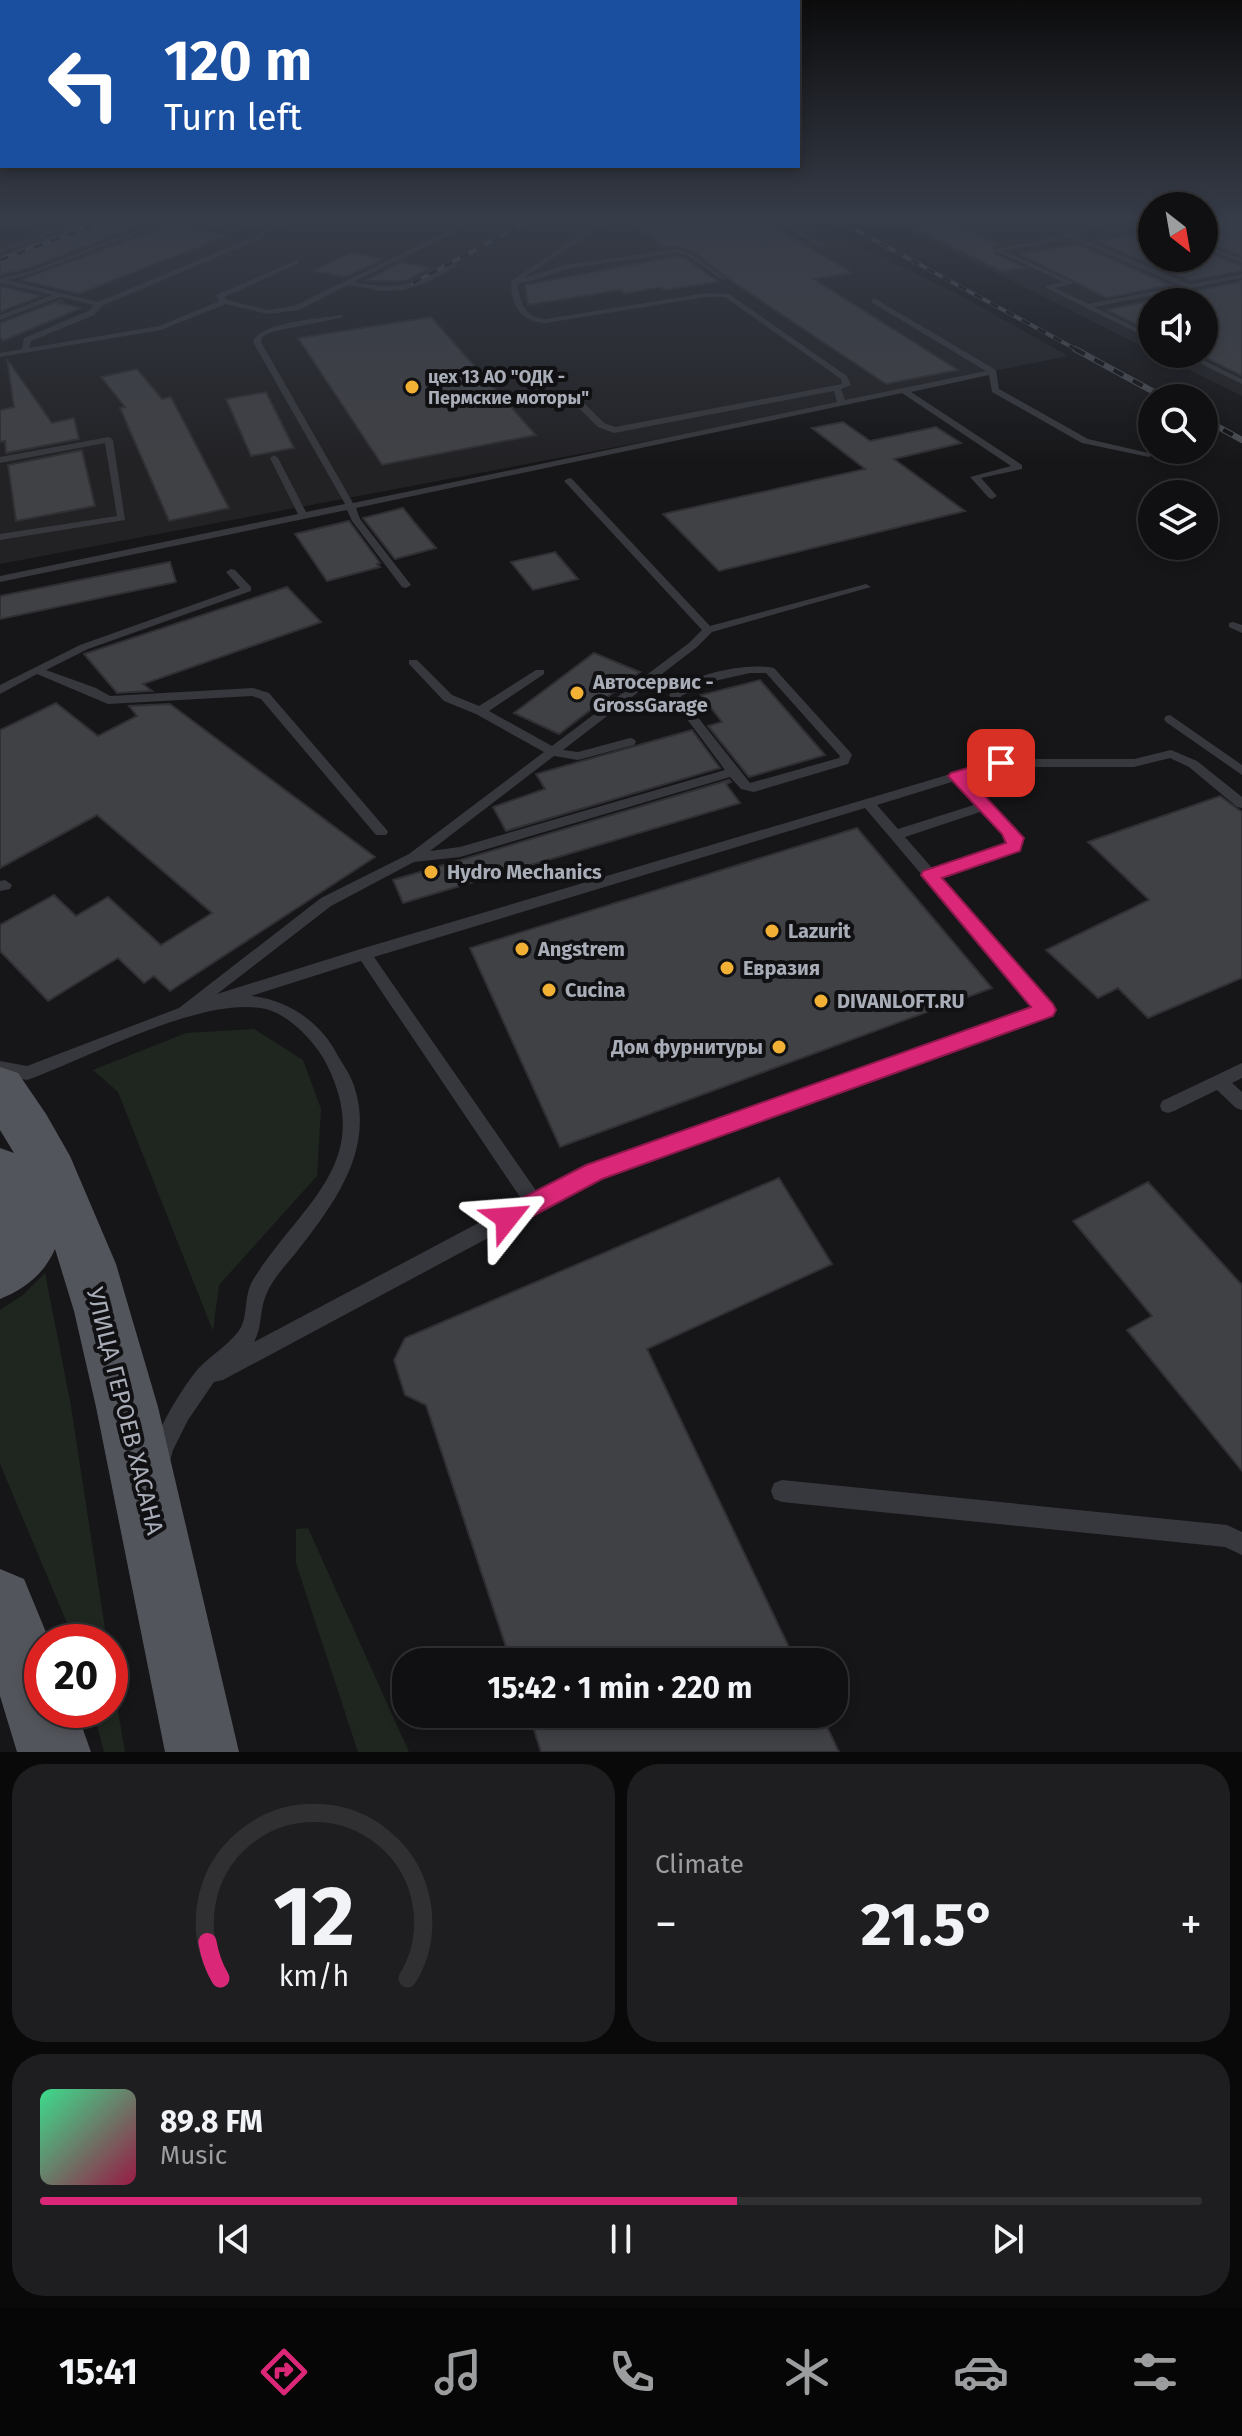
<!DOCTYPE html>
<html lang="en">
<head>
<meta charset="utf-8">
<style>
	body { margin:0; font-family:"Fira Sans",sans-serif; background:#1e1e20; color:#f1f3f6; height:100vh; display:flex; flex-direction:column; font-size:30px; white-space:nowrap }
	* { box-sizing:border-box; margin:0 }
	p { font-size:26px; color:#9c9d9f }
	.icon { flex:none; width:44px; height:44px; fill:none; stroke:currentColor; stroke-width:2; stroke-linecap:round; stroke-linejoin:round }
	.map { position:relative; height:1752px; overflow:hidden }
	.panel { display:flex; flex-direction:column; gap:12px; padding:12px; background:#09090a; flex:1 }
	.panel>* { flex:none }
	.guide { position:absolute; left:0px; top:0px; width:800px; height:168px; box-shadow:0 4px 12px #0003,0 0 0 2px #303032; background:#1a4fa0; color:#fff; overflow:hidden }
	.needle { width:52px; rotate:149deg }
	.controls { position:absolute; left:1138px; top:192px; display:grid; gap:16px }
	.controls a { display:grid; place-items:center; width:80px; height:80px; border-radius:50%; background:#101012; box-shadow:0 4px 12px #0003,0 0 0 2px #303032; font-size:40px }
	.speed { position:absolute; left:24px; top:1624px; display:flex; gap:16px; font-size:40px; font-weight:700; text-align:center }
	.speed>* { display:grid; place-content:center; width:104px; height:104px; border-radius:50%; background:#101012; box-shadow:0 4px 12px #0003,0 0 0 2px #303032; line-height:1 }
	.speed .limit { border:12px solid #d22; background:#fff; color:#111 }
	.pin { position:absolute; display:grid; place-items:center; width:68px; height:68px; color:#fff; margin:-34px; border-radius:16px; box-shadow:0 4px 12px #0006 }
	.me { position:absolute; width:88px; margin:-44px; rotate:62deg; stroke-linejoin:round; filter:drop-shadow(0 0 6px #0008) }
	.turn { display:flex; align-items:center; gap:28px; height:168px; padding:0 32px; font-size:36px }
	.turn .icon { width:104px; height:104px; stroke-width:2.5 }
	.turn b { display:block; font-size:56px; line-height:68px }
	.big { font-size:60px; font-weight:700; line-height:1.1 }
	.panel .widget { flex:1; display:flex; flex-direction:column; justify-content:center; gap:12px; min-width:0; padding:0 28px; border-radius:32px; background:#1e1e20 }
	.panel .dial { align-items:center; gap:0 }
	.dial svg { height:208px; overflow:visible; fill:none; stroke:#303032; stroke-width:7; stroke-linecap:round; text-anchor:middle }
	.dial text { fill:#f1f3f6; stroke:none }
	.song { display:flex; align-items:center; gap:24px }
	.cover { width:96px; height:96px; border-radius:12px; background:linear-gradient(135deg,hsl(150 70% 55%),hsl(340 70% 35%)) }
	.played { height:8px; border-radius:4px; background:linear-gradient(90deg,#db2777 60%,#303032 60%) }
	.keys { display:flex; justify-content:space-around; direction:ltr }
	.heat { display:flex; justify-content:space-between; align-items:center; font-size:44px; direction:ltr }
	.panel .tiles { flex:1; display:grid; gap:12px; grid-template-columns:1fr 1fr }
	.widget:last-child { grid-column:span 2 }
	.trip { position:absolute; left:392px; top:1648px; width:456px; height:80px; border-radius:32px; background:#101012; box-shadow:0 4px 12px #0003,0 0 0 2px #303032; font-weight:700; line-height:80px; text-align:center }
	.dock { display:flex; height:128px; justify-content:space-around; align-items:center; background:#060607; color:#9c9d9f }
	.dock .icon { width:56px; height:56px }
	.dock .current { color:#db2777 }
	.dock b { font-size:36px; color:#f1f3f6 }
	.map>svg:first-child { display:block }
</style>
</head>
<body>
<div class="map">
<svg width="1242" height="1752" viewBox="0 0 1242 1752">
	<rect width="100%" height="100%" fill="#161618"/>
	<!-- built -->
	<g fill="#222225">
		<path d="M 0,217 L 103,217 L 0,254 Z"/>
		<path d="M 139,217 L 799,217 L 954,292 L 1068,356 L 664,438 L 0,564 L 0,268 Z"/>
		<path d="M 884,217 L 1152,217 L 1152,258 L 1204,258 L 1204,217 L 1242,217 L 1242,396 L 1157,354 L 1204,354 L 1204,302 L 1152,302 L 1152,351 Z"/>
	</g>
	<!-- green -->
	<g fill="#1e261f">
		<path d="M 254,1029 L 303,1060 L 321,1109 L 317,1176 L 219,1285 L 213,1331 L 118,1092 L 93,1070 L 186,1033 Z"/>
		<path d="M 45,1273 L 71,1406 L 107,1642 L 75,1642 L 0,1464 L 0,1310 L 23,1295 Z"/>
		<path d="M 308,1528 L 409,1752 L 358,1752 L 296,1563 L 296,1529 Z"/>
		<path d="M 110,1665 L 125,1752 L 104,1752 L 93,1710 L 110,1710 Z"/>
	</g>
	<!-- building -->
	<g fill="#404145" stroke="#303034" stroke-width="2">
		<path d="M 101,217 L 153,221 L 26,269 L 0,275 L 0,256 Z"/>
		<path d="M 640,217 L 758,217 L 852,273 L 814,279 L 958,370 L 886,384 L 730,280 L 692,251 L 677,246 L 665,248 L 632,224 L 647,222 Z"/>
		<path d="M 1204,217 L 1242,217 L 1242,256 L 1204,241 Z"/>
		<path d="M 953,223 L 999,245 L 994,247 L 995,254 L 1025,268 L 1001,271 L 916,228 Z"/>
		<path d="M 172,224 L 226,236 L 79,294 L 20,280 Z"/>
		<path d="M 1141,233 L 1152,238 L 1152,258 L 1204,258 L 1204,251 L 1242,266 L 1242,271 L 1190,281 L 1096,241 Z"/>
		<path d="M 1077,244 L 1171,285 L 1106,298 L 1020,254 Z"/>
		<path d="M 351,253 L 384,259 L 346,277 L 313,271 Z"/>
		<path d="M 676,256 L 685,258 L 719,282 L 664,290 L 660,287 L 625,294 L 620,290 L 528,305 L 525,285 Z"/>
		<path d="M 401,262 L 431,268 L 405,281 L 364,281 Z"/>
		<path d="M 1242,281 L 1242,376 L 1204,357 L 1204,302 L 1152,302 L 1152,332 L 1106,310 Z"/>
		<path d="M 0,286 L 42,296 L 0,312 Z"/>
		<path d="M 60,300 L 63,301 L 59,303 L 81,308 L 3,341 L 0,337 L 0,323 Z"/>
		<path d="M 431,317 L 536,435 L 382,465 L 298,338 Z"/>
		<path d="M 7,359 L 52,423 L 74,418 L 79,439 L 6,453 L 5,441 L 0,442 L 0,410 L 14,407 Z"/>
		<path d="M 137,369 L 162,399 L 171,397 L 229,508 L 169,521 L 120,408 L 125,407 L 101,377 Z"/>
		<path d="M 266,392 L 294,448 L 251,456 L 226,399 Z"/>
		<path d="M 843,422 L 870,441 L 936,427 L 961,443 L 894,459 L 965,511 L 719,571 L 663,514 L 865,469 L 812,428 Z"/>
		<path d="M 82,450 L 95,506 L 16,521 L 8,465 Z"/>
		<path d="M 403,508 L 415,523 L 436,548 L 395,559 L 363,518 Z"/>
		<path d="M 349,521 L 380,563 L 377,564 L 380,567 L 327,581 L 295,534 Z"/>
		<path d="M 555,552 L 578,579 L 533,590 L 511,562 Z"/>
		<path d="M 170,562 L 176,582 L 0,619 L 0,596 Z"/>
		<path d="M 287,587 L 321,622 L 143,684 L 152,691 L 117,693 L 84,654 Z"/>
		<path d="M 594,653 L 640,672 L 559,734 L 514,713 Z"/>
		<path d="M 760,680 L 825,755 L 749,777 L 708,726 L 722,722 L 701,695 Z"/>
		<path d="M 56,703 L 98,736 L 137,716 L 129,706 L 170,704 L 375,857 L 170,991 L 154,976 L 144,983 L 118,958 L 48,1001 L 0,951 L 0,925 L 54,895 L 76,916 L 108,897 L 161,945 L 212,913 L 97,815 L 0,868 L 0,730 Z"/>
		<path d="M 692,730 L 720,768 L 506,831 L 493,807 L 545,789 L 536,774 Z"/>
		<path d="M 729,780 L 731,782 L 726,784 L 740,803 L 403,903 L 393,880 Z"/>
		<path d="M 1220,796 L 1242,812 L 1242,978 L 1148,1018 L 1118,988 L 1098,998 L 1046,950 L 1149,900 L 1088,842 Z"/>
		<path d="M 857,828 L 992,988 L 560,1147 L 470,948 Z"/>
		<path d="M 779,1178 L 832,1264 L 647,1349 L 796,1662 L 511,1662 L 426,1405 L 405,1395 L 394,1360 L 405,1338 Z"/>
		<path d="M 1148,1182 L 1242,1285 L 1242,1471 L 1127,1330 L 1152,1316 L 1073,1221 Z"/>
		<path d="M 529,1714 L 821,1714 L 839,1752 L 541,1752 Z"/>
	</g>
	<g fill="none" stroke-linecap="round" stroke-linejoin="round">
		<!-- lane -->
		<g fill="#37383d" fill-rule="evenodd">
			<path d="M 89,217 L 98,217 L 0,253 L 0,249 Z"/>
			<path d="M 171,217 L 216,223 L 233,219 L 270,226 L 292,217 L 301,217 L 266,232 L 262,238 L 102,306 L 94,315 L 31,341 L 29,348 L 159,326 L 220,301 L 216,295 L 297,260 L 299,263 L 224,297 L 227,300 L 268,310 L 294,306 L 456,227 L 420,217 L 431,217 L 465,227 L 354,282 C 400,291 413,284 454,264 L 459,265 L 428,282 L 404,290 L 382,291 L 348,285 L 299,310 L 268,314 L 226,304 L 161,330 L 0,357 L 0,353 L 22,349 L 24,338 L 88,311 L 94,305 L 60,297 L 0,320 L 0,315 L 52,295 L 0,283 L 0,278 L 27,272 ZM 175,220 L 216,227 L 233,223 L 264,229 L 257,236 L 98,302 L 8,280 L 31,274 Z"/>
			<path d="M 312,217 L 379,217 L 351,222 Z"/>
			<path d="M 607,217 L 615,217 L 523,278 L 565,265 L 676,249 L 690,253 L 727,279 L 722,280 L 686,255 L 676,253 L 566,269 L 535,280 L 517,284 C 521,302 524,318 546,319 L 706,293 L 729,294 L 847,376 L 851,385 L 841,389 L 845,400 L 986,371 L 871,302 L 874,298 L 996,370 L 999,389 L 1088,439 L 1153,454 L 1149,457 L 1082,443 L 992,392 L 989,375 L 911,392 L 1022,465 L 1022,469 L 981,478 L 997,496 L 992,499 L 989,498 L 970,477 L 1011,466 L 902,393 L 356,508 L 360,519 L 411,585 L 406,588 L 402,587 L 352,521 L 347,510 L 0,582 L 0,576 L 298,514 L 270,458 L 274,455 L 278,458 L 306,512 L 345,504 L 253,342 C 260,322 320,319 340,315 L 344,317 L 271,332 L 262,337 L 261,342 L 353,503 L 837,402 L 834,391 L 614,433 L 598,427 L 579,408 L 579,404 L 585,404 L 604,423 L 615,427 L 842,384 L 841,379 L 725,297 L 706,297 L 546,323 C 521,323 510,304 511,281 Z"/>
			<path d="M 770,217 L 778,217 L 825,246 L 820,247 Z"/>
			<path d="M 1119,217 L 1129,217 L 1074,235 L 1190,284 L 1242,274 L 1242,278 L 1094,307 L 1152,335 L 1152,340 L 1046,288 L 1046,286 L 1063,282 L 996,251 L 997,248 L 1041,241 ZM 1068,237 L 1181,286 L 1089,304 L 1055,288 L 1072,284 L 1072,282 L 1003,250 L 1042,245 Z"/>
			<path d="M 1131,217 L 1140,217 L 1152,223 L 1152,227 Z"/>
			<path d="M 32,222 L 32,224 L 0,230 L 0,226 Z"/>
			<path d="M 1204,244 L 1242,259 L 1242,263 L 1204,248 Z"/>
			<path d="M 1181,354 L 1191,354 L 1242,379 L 1242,384 Z"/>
			<path d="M 109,437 L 113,440 L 125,520 L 0,540 L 0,534 L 117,516 L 105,443 L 0,463 L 0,457 Z"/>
			<path d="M 569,478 L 572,479 L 710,626 L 866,584 L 871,587 L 712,632 L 697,647 L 563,750 L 578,752 L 630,738 L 634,739 L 636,742 L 634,745 L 578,760 L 554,756 L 430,851 L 460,847 L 725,770 L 669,695 C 689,674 746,662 774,668 L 850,752 L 852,755 L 848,764 L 754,792 L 741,789 L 730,777 L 460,857 L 414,862 L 331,906 L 217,994 L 364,948 L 1001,759 L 1134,759 L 1171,750 L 1197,761 L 1242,797 L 1242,808 L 1237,807 L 1189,767 L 1170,758 L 1134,767 L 1002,767 L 966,778 L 1022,838 L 1019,849 L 940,877 L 1052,1006 L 1054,1010 L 1052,1014 L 600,1178 L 223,1380 L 214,1382 L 188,1420 L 173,1450 L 169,1465 L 162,1468 L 155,1465 C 152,1459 151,1454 153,1448 C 158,1428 184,1385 198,1369 C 210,1356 227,1346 238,1332 C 249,1318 243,1296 253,1280 C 300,1204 377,1163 326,1063 C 315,1042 291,1017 269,1010 C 208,992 87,1059 27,1080 L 0,1075 L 0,1061 L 27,1066 L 179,1008 L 321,898 L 409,854 L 544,752 L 476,714 L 444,701 L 409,664 L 409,660 L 417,660 L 452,695 L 479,706 L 536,670 L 544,670 L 544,674 L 489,711 L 552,746 L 689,643 L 702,630 L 566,483 L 564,481 ZM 750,673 L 766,673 L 840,756 L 839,758 L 750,783 L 681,696 L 710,682 ZM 955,781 L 977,804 L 898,829 L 877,805 ZM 865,808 L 1035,1008 L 588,1167 L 537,1192 L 374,957 ZM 983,811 L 1008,839 L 1008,843 L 933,869 L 905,837 ZM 361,961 L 522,1200 L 254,1342 C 263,1325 259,1311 266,1295 C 272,1279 288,1263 298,1250 C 334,1204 374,1150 355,1089 C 352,1077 344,1066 338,1056 C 321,1022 288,1000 251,996 Z"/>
			<path d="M 231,569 L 235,570 L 251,587 L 251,591 L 88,649 L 46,670 L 96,688 L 110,696 L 253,688 L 269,693 L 386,829 L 388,832 L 386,835 L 376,835 L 261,699 L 252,696 L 108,704 L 37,674 L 0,694 L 0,685 L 80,645 L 240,588 L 226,572 Z"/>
			<path d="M 1233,622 L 1242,625 L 1242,633 L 1229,627 L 1229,623 Z"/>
			<path d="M 1170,715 L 1242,765 L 1242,775 L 1166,722 L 1164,719 L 1166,716 Z"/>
			<path d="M 5,880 L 12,885 L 10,889 L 0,891 L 0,881 Z"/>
			<path d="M 1242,1063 L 1242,1078 L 1232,1083 L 1242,1092 L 1242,1110 L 1236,1108 L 1217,1090 L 1174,1111 L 1168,1113 L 1162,1111 L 1160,1106 L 1162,1101 Z"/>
			<path d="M 782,1480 L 1227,1525 L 1242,1532 L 1242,1555 L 1225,1547 L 782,1502 L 774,1499 L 771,1491 L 774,1483 Z"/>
		</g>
		<!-- primary -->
		<g fill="#53555c" fill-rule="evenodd">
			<path d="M 0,1067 L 18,1073 L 46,1114 L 70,1156 L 116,1264 L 158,1407 L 239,1752 L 165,1752 L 96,1407 L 74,1311 L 55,1249 C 44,1274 25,1289 0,1299 L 0,1148 L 14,1153 L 0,1130 Z"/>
			<path d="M 0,1569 L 24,1579 L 50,1642 L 42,1642 L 42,1710 L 76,1710 L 91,1752 L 17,1752 L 0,1696 Z"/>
		</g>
		<defs>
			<g id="rail-far1">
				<path d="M 832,217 L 1079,351"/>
				<path d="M 0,260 L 117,217"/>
				<path d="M 413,283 L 537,217"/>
			</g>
			<g id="rail">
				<path d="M 1075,349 L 1165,398"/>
				<path d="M 1204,419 L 1242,440"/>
			</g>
		</defs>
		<!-- rail-far1 casing -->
		<use href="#rail-far1" stroke="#4a4c52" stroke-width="4"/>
		<!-- rail casing -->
		<use href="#rail" stroke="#4a4c52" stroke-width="6"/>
		<!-- rail-far1 -->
		<use href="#rail-far1" stroke="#111113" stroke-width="3" stroke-dasharray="9" stroke-linecap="butt"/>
		<!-- rail -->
		<use href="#rail" stroke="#111113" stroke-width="4" stroke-dasharray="11" stroke-linecap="butt"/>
	</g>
	<!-- sky -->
	<linearGradient id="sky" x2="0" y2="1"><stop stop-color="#0c0c0d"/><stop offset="0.47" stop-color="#363c48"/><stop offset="1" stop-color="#363c48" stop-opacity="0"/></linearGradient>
	<rect width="1242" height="463" fill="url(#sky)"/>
	<!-- route -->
	<path fill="#db2777" stroke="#8e194d" stroke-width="2" d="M 1001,758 L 1006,760 L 1009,763 L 1006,767 L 968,778 L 1024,838 L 1020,851 L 942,878 L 1053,1004 L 1056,1010 L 1053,1016 L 602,1179 L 516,1225 L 507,1229 L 499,1225 L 496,1218 L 499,1210 L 586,1165 L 1031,1007 L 921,875 L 923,871 L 1006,843 L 1002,834 L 948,776 L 951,773 Z"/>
	<!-- markers -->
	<g fill="#f2b134" stroke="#111113" stroke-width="3">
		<circle cx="412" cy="387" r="8"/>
		<circle cx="577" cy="693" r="8"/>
		<circle cx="431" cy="872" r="8"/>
		<circle cx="772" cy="931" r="8"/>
		<circle cx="522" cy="949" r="8"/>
		<circle cx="727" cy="968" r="8"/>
		<circle cx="549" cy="990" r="8"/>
		<circle cx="821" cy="1001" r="8"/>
		<circle cx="779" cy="1047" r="8"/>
	</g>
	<g text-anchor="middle" stroke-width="8" stroke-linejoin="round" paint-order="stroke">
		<!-- far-poi labels -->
		<g font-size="18" font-weight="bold" fill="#a8adb8" stroke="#111113" text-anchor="start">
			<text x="428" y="383">цех 13 АО "ОДК -<tspan x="428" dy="21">Пермские моторы"</tspan></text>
		</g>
		<!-- poi labels -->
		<g font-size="20" font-weight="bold" fill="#a8adb8" stroke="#111113" text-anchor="start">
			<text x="593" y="689">Автосервис -<tspan x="593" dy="23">GrossGarage</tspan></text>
			<text x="447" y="879">Hydro Mechanics</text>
			<text x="788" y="938">Lazurit</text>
			<text x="538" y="956">Angstrem</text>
			<text x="743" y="975">Евразия</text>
			<text x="565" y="997">Cucina</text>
			<text x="837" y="1008">DIVANLOFT.RU</text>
			<text x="763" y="1054" text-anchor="end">Дом фурнитуры</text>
		</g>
		<!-- near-street labels -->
		<g font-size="24" fill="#a8adb8" stroke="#111113">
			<text transform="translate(125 1411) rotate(76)" y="8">УЛИЦА ГЕРОЕВ ХАСАНА</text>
		</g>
	</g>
</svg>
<div class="controls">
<a><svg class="needle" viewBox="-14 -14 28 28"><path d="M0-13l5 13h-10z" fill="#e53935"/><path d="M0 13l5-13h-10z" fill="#9c9d9f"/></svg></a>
<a><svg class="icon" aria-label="sound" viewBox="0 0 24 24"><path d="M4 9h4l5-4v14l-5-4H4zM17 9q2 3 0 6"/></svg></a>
<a><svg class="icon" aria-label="search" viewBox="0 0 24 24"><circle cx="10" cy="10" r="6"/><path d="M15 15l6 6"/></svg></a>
<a><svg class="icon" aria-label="layers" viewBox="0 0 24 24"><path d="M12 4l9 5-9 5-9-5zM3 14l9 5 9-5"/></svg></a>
</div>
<div class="speed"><div class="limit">20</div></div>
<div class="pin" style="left:1001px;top:763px;background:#d93025"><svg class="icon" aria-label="arrive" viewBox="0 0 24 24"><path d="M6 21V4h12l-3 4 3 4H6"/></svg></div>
<svg class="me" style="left:507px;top:1218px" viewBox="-20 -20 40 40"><path d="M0-17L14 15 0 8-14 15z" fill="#db2777" stroke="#fff" stroke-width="4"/></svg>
<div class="trip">15:42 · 1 min · 220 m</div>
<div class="guide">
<div class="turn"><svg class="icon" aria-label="left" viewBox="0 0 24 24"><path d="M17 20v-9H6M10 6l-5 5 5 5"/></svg><div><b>120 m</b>Turn left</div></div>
</div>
</div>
<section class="panel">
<div class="tiles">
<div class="widget dial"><svg viewBox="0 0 100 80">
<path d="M14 69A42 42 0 1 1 86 69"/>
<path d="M14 69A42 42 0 0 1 9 55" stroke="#db2777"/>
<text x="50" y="56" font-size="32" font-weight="700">12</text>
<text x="50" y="72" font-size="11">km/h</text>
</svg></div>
<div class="widget"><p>Climate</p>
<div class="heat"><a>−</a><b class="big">21.5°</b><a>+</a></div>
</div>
<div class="widget">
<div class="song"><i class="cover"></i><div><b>89.8 FM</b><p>Music</p></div></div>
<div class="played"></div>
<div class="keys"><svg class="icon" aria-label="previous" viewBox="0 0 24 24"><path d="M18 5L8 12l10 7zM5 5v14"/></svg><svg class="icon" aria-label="pause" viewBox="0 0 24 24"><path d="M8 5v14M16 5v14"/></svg><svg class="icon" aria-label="next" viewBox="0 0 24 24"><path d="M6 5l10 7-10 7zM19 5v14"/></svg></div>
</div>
</div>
</section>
<nav class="dock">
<b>15:41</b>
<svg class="icon current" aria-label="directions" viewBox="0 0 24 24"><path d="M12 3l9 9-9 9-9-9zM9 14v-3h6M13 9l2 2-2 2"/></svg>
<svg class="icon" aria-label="music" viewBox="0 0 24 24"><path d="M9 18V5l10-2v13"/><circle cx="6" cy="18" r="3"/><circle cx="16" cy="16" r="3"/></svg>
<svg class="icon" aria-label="phone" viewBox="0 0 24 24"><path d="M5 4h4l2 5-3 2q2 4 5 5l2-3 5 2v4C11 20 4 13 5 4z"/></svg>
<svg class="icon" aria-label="climate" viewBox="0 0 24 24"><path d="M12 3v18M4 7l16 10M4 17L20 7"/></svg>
<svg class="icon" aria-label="car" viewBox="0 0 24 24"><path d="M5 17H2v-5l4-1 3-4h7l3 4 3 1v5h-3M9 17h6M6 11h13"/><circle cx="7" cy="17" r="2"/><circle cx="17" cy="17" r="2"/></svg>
<svg class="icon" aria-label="filters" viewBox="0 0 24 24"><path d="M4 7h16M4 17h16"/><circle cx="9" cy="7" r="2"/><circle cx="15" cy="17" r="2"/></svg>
</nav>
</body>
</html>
